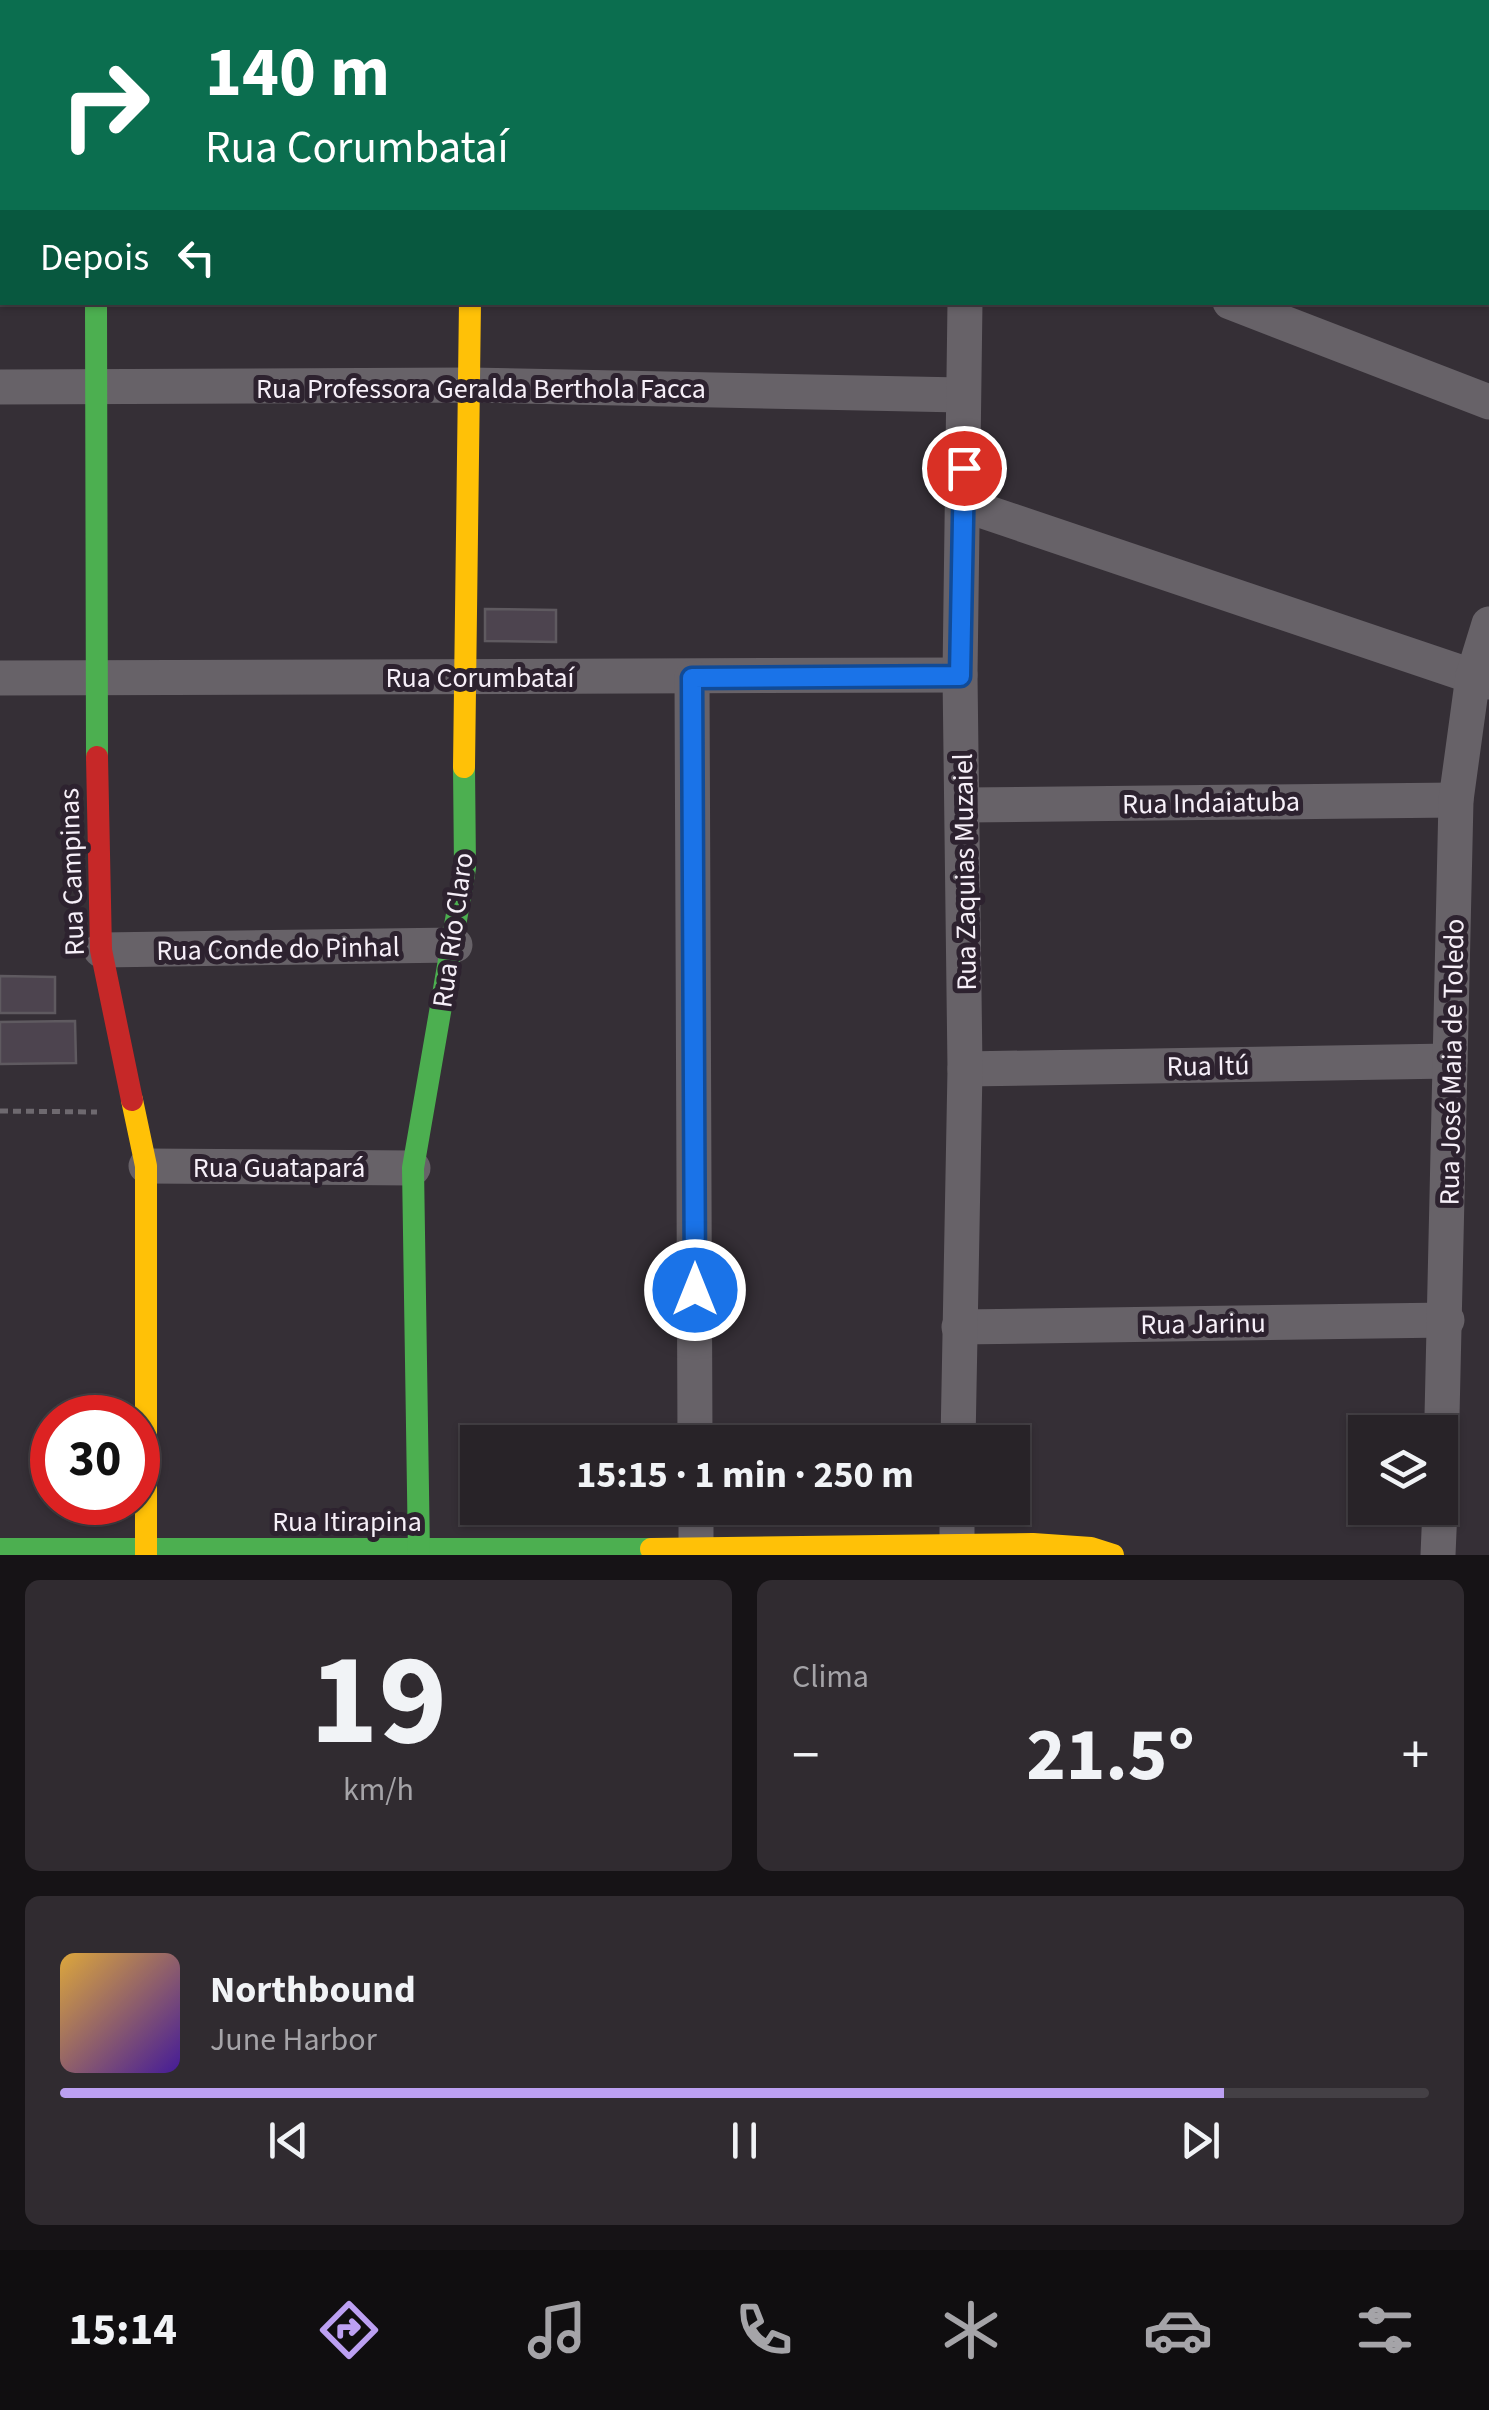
<!DOCTYPE html>
<html lang="pt">
<head>
<meta charset="utf-8">
<style>
	body { margin:0; font-family:"Source Sans 3",sans-serif; background:#302b30; color:#f1f3f6; height:100vh; display:flex; flex-direction:column; font-size:38px; white-space:nowrap }
	* { box-sizing:border-box; margin:0 }
	p { font-size:32px; color:#a5a4a8 }
	.icon { flex:none; width:55px; height:55px; fill:none; stroke:currentColor; stroke-width:2; stroke-linecap:round; stroke-linejoin:round }
	.map { position:relative; height:1555px; overflow:hidden }
	.sheet { display:flex; flex-direction:column; gap:25px; padding:25px; background:#161316; flex:1 }
	.sheet>* { flex:none }
	.banner { position:absolute; left:0px; top:0px; width:1490px; height:305px; box-shadow:0 2px 8px #0004,0 0 0 2px #444045; background:#0b6e4f; color:#fff; overflow:hidden }
	.controls { position:absolute; left:1348px; top:1415px; display:grid; gap:20px }
	.controls a { display:grid; place-items:center; width:110px; height:110px; border-radius:0px; background:#282328; box-shadow:0 2px 8px #0004,0 0 0 2px #444045; font-size:50px }
	.speed { position:absolute; left:30px; top:1395px; display:flex; gap:20px; font-size:50px; font-weight:700; text-align:center }
	.speed>* { display:grid; place-content:center; width:130px; height:130px; border-radius:50%; background:#282328; box-shadow:0 2px 8px #0004,0 0 0 2px #444045; line-height:1 }
	.speed .limit { border:15px solid #d22; background:#fff; color:#111 }
	.pin { position:absolute; display:grid; place-items:center; width:85px; height:85px; color:#fff; margin:-42px; border:5px solid #fff; border-radius:50%; box-shadow:0 2px 10px #0007 }
	.me { position:absolute; width:110px; margin:-55px; rotate:0deg; stroke-linejoin:round; filter:drop-shadow(0 0 8px #0008) }
	.turn { display:flex; align-items:center; gap:35px; height:210px; padding:0 40px; font-size:45px }
	.turn .icon { width:130px; height:130px; stroke-width:2.5 }
	.turn b { display:block; font-size:70px; line-height:85px }
	.then { display:flex; align-items:center; height:95px; padding:0 40px; background:#0003; gap:20px; font-size:38px }
	.big { font-size:75px; font-weight:700; line-height:1.1 }
	.sheet .card { flex:1; display:flex; flex-direction:column; justify-content:center; gap:15px; min-width:0; padding:0 35px; border-radius:15px; background:#302b30 }
	.sheet .dial { align-items:center; gap:0 }
	.dial b { font-size:130px; line-height:1 }
	.song { display:flex; align-items:center; gap:30px }
	.cover { width:120px; height:120px; border-radius:15px; background:linear-gradient(135deg,hsl(40 70% 55%),hsl(260 70% 35%)) }
	.played { height:10px; border-radius:5px; background:linear-gradient(90deg,#bca0f2 85%,#444045 85%) }
	.keys { display:flex; justify-content:space-around; direction:ltr }
	.heat { display:flex; justify-content:space-between; align-items:center; font-size:55px; direction:ltr }
	.sheet .tiles { flex:1; display:grid; gap:25px; grid-template-columns:1fr 1fr }
	.card:last-child { grid-column:span 2 }
	.trip { position:absolute; left:460px; top:1425px; width:570px; height:100px; border-radius:0px; background:#282328; box-shadow:0 2px 8px #0004,0 0 0 2px #444045; font-weight:700; line-height:100px; text-align:center }
	.tab-bar { display:flex; height:160px; justify-content:space-around; align-items:center; background:#100e10; color:#a5a4a8 }
	.tab-bar .icon { width:70px; height:70px }
	.tab-bar .current { color:#bca0f2 }
	.tab-bar b { font-size:45px; color:#f1f3f6 }
	.map>svg:first-child { display:block }
</style>
</head>
<body>
<div class="map">
<svg width="1489" height="1555" viewBox="0 0 1489 1555">
	<rect width="100%" height="100%" fill="#352f36"/>
	<!-- building -->
	<g fill="#4d444f" stroke="#5f5a60" stroke-width="2.5">
		<path d="M 485,609 L 556,610 L 556,642 L 485,641 Z"/>
		<path d="M 0,976 L 55,977 L 55,1013 L 0,1013 Z"/>
		<path d="M 75,1021 L 76,1063 L 0,1064 L 0,1022 Z"/>
	</g>
	<g fill="none" stroke-linecap="round" stroke-linejoin="round">
		<!-- path -->
		<path stroke="#6e696f" stroke-width="5" stroke-dasharray="8 5" stroke-linecap="butt" d="M 0,1111 L 97,1112"/>
		<!-- street -->
		<g stroke="#676268" stroke-width="35">
			<path d="M 470,0 L 470,2"/>
			<path d="M 1243,0 L 1250,2"/>
			<path d="M 1035,2 L 1036,0"/>
			<path d="M 1488,94 L 1489,94"/>
			<path d="M 0,111 L 2,111"/>
			<path d="M 1230,302 L 1489,402"/>
			<path d="M 0,387 L 470,385 L 962,395"/>
			<path d="M 965,505 L 1489,682"/>
			<path d="M 0,678 L 960,675"/>
			<path d="M 692,678 L 695,1442"/>
			<path d="M 965,805 L 1456,800"/>
			<path d="M 101,950 L 455,945"/>
			<path d="M 965,1069 L 1450,1061"/>
			<path d="M 146,1166 L 413,1168"/>
			<path d="M 959,1327 L 1447,1320"/>
			<path d="M 958,1442 L 965,1069 L 960,675 L 965,302"/>
			<path d="M 1440,1504 L 1456,800 L 1473,676 L 1489,624"/>
			<path d="M 696,1508 L 696,1555"/>
			<path d="M 957,1545 L 957,1508"/>
			<path d="M 1438,1555 L 1440,1508"/>
		</g>
		<!-- fast -->
		<g stroke="#4caf50" stroke-width="22">
			<path d="M 96,302 L 97,757"/>
			<path d="M 0,1549 L 651,1549"/>
			<path d="M 419,1555 L 413,1168 L 465,868 L 464,767"/>
		</g>
		<!-- slow -->
		<g stroke="#ffc107" stroke-width="22">
			<path d="M 94,0 L 94,2"/>
			<path d="M 464,767 L 470,302"/>
			<path d="M 132,1100 L 146,1166 L 146,1555"/>
			<path d="M 651,1549 L 1033,1544 L 1091,1548 L 1113,1555"/>
		</g>
		<!-- jam -->
		<path stroke="#c62828" stroke-width="22" d="M 97,757 L 101,950 L 132,1100"/>
	</g>
	<g fill="none" stroke-linecap="round" stroke-linejoin="round">
		<defs>
			<path id="route" d="M 695,1290 L 692,678 L 960,676 L 964,468"/>
		</defs>
		<!-- route casing -->
		<use href="#route" stroke="#114b97" stroke-width="25"/>
		<!-- route -->
		<use href="#route" stroke="#1a73e8" stroke-width="18"/>
	</g>
	<g text-anchor="middle" stroke-width="10" stroke-linejoin="round" paint-order="stroke">
		<!-- street labels -->
		<g font-size="28" fill="#f6eff8" stroke="#2d222f">
			<text x="481" y="398">Rua Professora Geralda Berthola Facca</text>
			<text x="480" y="687">Rua Corumbataí</text>
			<text transform="translate(1211 802) rotate(-1)" y="10">Rua Indaiatuba</text>
			<text transform="translate(71 872) rotate(-92)" y="10">Rua Campinas</text>
			<text transform="translate(964 872) rotate(-91)" y="10">Rua Zaquias Muzaiel</text>
			<text transform="translate(452 930) rotate(-82)" y="10">Rua Río Claro</text>
			<text transform="translate(278 948) rotate(-1)" y="10">Rua Conde do Pinhal</text>
			<text transform="translate(1451 1062) rotate(-89)" y="10">Rua José Maia de Toledo</text>
			<text transform="translate(1208 1065) rotate(-1)" y="10">Rua Itú</text>
			<text x="279" y="1177">Rua Guatapará</text>
			<text transform="translate(1203 1323) rotate(-1)" y="10">Rua Jarinu</text>
			<text x="347" y="1531">Rua Itirapina</text>
		</g>
	</g>
</svg>
<div class="controls">
<a><svg class="icon" aria-label="layers" viewBox="0 0 24 24"><path d="M12 4l9 5-9 5-9-5zM3 14l9 5 9-5"/></svg></a>
</div>
<div class="speed"><div class="limit">30</div></div>
<div class="pin" style="left:964px;top:468px;background:#d93025"><svg class="icon" aria-label="arrive" viewBox="0 0 24 24"><path d="M6 21V4h12l-3 4 3 4H6"/></svg></div>
<svg class="me" style="left:695px;top:1290px" viewBox="-20 -20 40 40"><circle r="17" fill="#1a73e8" stroke="#fff" stroke-width="3"/><path d="M0-11L8 9 0 5-8 9z" fill="#fff"/></svg>
<div class="trip">15:15 · 1 min · 250 m</div>
<div class="banner">
<div class="turn"><svg class="icon" aria-label="right" viewBox="0 0 24 24"><path d="M7 20v-9h11M14 6l5 5-5 5"/></svg><div><b>140 m</b>Rua Corumbataí</div></div>
<div class="then">Depois<svg class="icon" aria-label="left" viewBox="0 0 24 24"><path d="M17 20v-9H6M10 6l-5 5 5 5"/></svg></div>
</div>
</div>
<section class="sheet">
<div class="tiles">
<div class="card dial"><b>19</b><p>km/h</p></div>
<div class="card"><p>Clima</p>
<div class="heat"><a>−</a><b class="big">21.5°</b><a>+</a></div>
</div>
<div class="card">
<div class="song"><i class="cover"></i><div><b>Northbound</b><p>June Harbor</p></div></div>
<div class="played"></div>
<div class="keys"><svg class="icon" aria-label="previous" viewBox="0 0 24 24"><path d="M18 5L8 12l10 7zM5 5v14"/></svg><svg class="icon" aria-label="pause" viewBox="0 0 24 24"><path d="M8 5v14M16 5v14"/></svg><svg class="icon" aria-label="next" viewBox="0 0 24 24"><path d="M6 5l10 7-10 7zM19 5v14"/></svg></div>
</div>
</div>
</section>
<nav class="tab-bar">
<b>15:14</b>
<svg class="icon current" aria-label="directions" viewBox="0 0 24 24"><path d="M12 3l9 9-9 9-9-9zM9 14v-3h6M13 9l2 2-2 2"/></svg>
<svg class="icon" aria-label="music" viewBox="0 0 24 24"><path d="M9 18V5l10-2v13"/><circle cx="6" cy="18" r="3"/><circle cx="16" cy="16" r="3"/></svg>
<svg class="icon" aria-label="phone" viewBox="0 0 24 24"><path d="M5 4h4l2 5-3 2q2 4 5 5l2-3 5 2v4C11 20 4 13 5 4z"/></svg>
<svg class="icon" aria-label="climate" viewBox="0 0 24 24"><path d="M12 3v18M4 7l16 10M4 17L20 7"/></svg>
<svg class="icon" aria-label="car" viewBox="0 0 24 24"><path d="M5 17H2v-5l4-1 3-4h7l3 4 3 1v5h-3M9 17h6M6 11h13"/><circle cx="7" cy="17" r="2"/><circle cx="17" cy="17" r="2"/></svg>
<svg class="icon" aria-label="filters" viewBox="0 0 24 24"><path d="M4 7h16M4 17h16"/><circle cx="9" cy="7" r="2"/><circle cx="15" cy="17" r="2"/></svg>
</nav>
</body>
</html>
